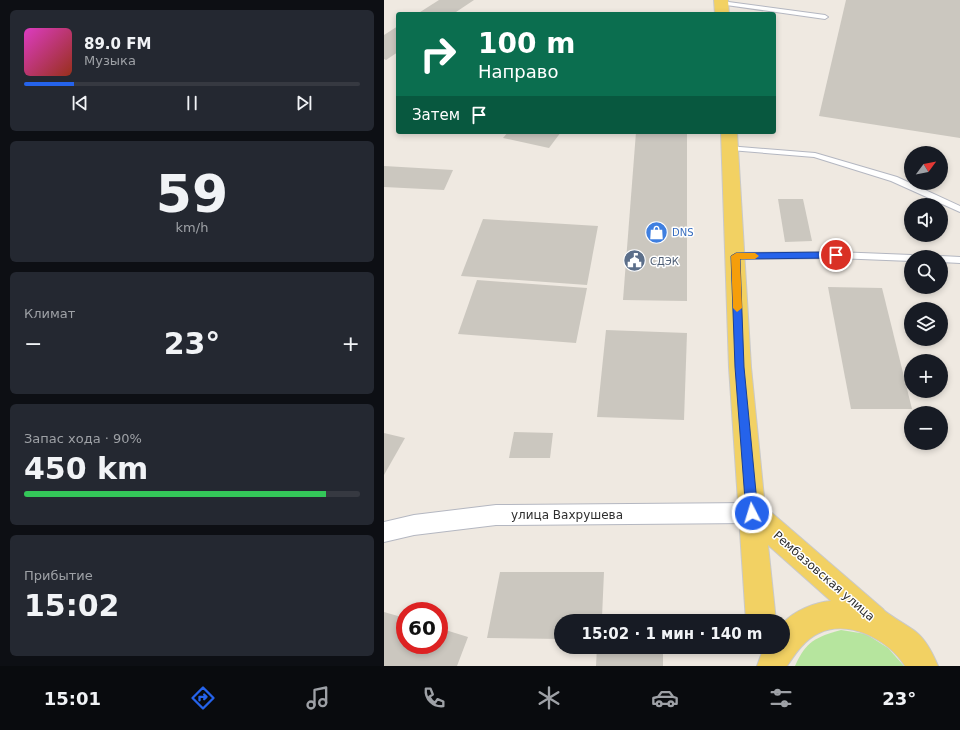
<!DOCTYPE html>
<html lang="ru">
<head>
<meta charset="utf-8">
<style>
	body { margin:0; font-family:"DejaVu Sans",sans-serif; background:#242831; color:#f1f3f6; height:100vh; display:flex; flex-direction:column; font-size:15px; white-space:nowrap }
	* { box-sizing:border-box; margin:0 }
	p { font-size:13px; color:#9ea1a6 }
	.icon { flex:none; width:22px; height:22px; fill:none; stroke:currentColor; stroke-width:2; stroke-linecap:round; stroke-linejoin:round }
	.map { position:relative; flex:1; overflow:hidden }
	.drawer { display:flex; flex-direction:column; gap:10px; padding:10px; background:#0d0f14; width:384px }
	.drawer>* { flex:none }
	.guide { position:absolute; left:12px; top:12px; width:380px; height:122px; border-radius:4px; box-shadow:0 2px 6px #0003; background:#0b6e4f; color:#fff; overflow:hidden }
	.needle { width:26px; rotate:58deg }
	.fabs { position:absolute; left:520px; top:146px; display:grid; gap:8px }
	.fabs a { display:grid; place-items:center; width:44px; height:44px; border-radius:50%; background:#171b24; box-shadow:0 2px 6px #0003; font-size:20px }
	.speed { position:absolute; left:12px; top:602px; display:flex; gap:8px; font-size:20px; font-weight:700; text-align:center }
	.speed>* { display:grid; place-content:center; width:52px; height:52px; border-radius:50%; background:#171b24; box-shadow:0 2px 6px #0003; line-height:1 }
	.speed .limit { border:6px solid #d22; background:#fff; color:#111 }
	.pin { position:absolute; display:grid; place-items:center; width:34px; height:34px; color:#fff; margin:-17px; border:2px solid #fff; border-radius:50%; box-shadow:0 1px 4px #0007 }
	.me { position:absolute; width:44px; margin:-22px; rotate:355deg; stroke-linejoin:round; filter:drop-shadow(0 0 3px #0008) }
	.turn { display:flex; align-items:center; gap:14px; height:84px; padding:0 16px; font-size:18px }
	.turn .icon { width:52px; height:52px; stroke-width:2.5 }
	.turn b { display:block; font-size:28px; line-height:34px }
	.then { display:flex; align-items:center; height:38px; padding:0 16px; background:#0003; gap:8px; font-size:15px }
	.big { font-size:30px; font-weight:700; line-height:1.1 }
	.drawer .widget { flex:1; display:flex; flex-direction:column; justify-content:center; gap:6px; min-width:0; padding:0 14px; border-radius:6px; background:#242831 }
	.drawer .dial { align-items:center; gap:0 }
	.dial b { font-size:52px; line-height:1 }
	.song { display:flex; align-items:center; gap:12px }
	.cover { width:48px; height:48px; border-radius:6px; background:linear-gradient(135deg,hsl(310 70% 55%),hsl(10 70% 35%)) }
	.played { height:4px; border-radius:2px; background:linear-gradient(90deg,#2563eb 15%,#363941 15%) }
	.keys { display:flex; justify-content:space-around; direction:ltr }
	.heat { display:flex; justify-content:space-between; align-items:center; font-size:22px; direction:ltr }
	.charge { height:6px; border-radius:3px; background:linear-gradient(90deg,#34c759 90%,#363941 0) }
	.trip { position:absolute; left:170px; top:614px; width:236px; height:40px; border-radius:20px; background:#171b24; box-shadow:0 2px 6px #0003; font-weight:700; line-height:40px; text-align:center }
	.tab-bar { display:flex; height:64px; justify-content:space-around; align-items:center; background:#090b0e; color:#9ea1a6 }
	.tab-bar .icon { width:28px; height:28px }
	.tab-bar .selected { color:#2563eb }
	.tab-bar b { font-size:18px; color:#f1f3f6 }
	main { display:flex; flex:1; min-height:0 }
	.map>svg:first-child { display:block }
</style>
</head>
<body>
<main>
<section class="drawer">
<div class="widget">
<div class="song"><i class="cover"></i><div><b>89.0 FM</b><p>Музыка</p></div></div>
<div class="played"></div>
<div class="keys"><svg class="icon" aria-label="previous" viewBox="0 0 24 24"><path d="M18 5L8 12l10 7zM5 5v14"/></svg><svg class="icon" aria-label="pause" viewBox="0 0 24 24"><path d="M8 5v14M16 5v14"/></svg><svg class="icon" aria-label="next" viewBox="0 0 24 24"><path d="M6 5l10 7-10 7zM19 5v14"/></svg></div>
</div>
<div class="widget dial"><b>59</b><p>km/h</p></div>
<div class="widget"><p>Климат</p>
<div class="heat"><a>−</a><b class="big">23°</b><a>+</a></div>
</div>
<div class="widget"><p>Запас хода · 90%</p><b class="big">450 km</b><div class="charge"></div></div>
<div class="widget"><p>Прибытие</p><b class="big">15:02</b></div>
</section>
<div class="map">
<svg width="576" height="666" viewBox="0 0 576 666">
	<rect width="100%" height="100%" fill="#efe9e1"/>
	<!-- green -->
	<path fill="#b6e59e" d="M 457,630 L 482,634 L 504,648 L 520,666 L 411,666 C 422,641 432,637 457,630 Z"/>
	<!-- building -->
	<g fill="#cbc7bf">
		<path d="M 55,0 L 90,0 L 69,14 L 33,14 Z"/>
		<path d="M 462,0 L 576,0 L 576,138 L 435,116 Z"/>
		<path d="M 14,26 L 14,52 L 2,60 L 0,59 L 0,35 Z"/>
		<path d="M 124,132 L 177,132 L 165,148 L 119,138 Z"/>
		<path d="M 252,132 L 303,132 L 303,301 L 239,300 Z"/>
		<path d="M 0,166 L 69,170 L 60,190 L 0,187 Z"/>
		<path d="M 394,199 L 419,199 L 428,241 L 401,242 Z"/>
		<path d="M 99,219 L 214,226 L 203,285 L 77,276 Z"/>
		<path d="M 93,280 L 203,288 L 192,343 L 74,334 Z"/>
		<path d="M 444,287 L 498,288 L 528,409 L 467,409 Z"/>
		<path d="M 222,330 L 303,333 L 300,420 L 213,417 Z"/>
		<path d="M 130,432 L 169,433 L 166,458 L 125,458 Z"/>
		<path d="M 0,433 L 21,438 L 0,475 Z"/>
		<path d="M 116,572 L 220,572 L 218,617 L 279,615 L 279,621 L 177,621 L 177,639 L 103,638 Z"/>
		<path d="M 0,612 L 21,618 L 21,645 L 55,645 L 55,628 L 84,637 L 73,666 L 0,666 Z"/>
		<path d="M 213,647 L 279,647 L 279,666 L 212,666 Z"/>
	</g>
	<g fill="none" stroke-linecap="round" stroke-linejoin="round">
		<defs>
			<g id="service">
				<path d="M 337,1 L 441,15 L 444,17 L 441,19 L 335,4 L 335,2 Z"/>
				<path d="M 344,146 L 431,153 L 513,177 L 576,206 L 576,212 L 507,181 L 430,157 L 346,150 L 344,150 Z"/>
				<path d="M 452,252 L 527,255 L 531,257 L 527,257 L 527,261 L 452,258 L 351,259 L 347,256 L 351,253 Z"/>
				<path d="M 557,256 L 576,257 L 576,263 L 557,262 L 557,257 L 554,257 Z"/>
			</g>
			<path id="minor" d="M 368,503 L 375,506 L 378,513 L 375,520 L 368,523 L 112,525 L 30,535 L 0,542 L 0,522 L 30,515 L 112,505 Z"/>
			<g id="primary">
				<path d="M 330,0 L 344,0 L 345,14 L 331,14 Z"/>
				<path d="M 337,132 L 353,132 L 367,367 L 381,507 L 499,609 C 501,613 526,627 532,632 C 542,640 549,654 554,666 L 521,666 C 505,640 465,619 435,633 C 421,639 411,654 403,666 L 373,666 L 380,647 L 399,647 L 399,623 C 410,611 431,602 447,601 L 384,545 L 392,621 L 362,621 L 345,367 Z"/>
			</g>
		</defs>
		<!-- service casing -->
		<use href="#service" stroke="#b4b7c1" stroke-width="2"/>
		<!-- minor casing -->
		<use href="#minor" stroke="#b4b7c1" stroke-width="2"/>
		<!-- primary casing -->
		<use href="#primary" stroke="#c9c9c9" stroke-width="2"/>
		<!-- service -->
		<use href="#service" fill="#fff" fill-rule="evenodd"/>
		<!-- minor -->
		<use href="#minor" fill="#fff" fill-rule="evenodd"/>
		<!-- primary -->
		<use href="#primary" fill="#f2d163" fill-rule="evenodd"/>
	</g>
	<!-- route -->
	<path fill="#2563eb" stroke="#184099" d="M 452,252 L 457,255 L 452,258 L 356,259 L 360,367 L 374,513 L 372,517 L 368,519 L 364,517 L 362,513 L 351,367 L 347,256 L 352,253 Z"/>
	<!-- slow -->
	<path fill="#f59e0b" d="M 352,253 L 371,253 L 375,256 L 371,259 L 356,259 L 358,308 L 353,312 L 349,308 L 347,256 Z"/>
	<!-- icons -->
	<defs>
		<symbol id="shop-disc" viewBox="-11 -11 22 22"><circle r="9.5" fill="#3f7fe0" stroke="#fff"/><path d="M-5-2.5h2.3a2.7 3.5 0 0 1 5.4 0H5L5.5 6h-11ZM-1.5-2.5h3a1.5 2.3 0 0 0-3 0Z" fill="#fff"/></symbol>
		<symbol id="civic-disc" viewBox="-11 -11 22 22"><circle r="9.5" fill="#5c6f8a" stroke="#fff"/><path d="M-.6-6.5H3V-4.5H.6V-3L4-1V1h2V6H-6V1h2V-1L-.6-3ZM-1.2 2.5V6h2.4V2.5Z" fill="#fff"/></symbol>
	</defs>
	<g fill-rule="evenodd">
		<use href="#shop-disc" x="260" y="220" width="25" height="25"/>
		<use href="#civic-disc" x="238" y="248" width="25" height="25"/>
	</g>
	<g text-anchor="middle" stroke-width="3" stroke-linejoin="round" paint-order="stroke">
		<!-- shop labels -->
		<g font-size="10" fill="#366cbe" stroke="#fff" text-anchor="start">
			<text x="288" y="236">DNS</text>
		</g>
		<!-- service labels -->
		<g font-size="10" fill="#4e5e75" stroke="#fff" text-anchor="start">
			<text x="266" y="265">СДЭК</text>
		</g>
		<!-- near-street labels -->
		<g font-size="12" fill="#2e2e2e" stroke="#fff">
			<text x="183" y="519">улица Вахрушева</text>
			<text transform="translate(440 576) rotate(41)" y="4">Рембазовская улица</text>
		</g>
	</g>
</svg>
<div class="fabs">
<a><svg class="needle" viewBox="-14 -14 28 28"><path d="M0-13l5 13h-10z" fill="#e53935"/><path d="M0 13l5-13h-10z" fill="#9ea1a6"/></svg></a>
<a><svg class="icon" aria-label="sound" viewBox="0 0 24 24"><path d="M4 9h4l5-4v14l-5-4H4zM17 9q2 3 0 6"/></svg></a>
<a><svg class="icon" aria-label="search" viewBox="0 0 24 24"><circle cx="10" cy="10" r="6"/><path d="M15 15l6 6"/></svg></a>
<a><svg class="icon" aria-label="layers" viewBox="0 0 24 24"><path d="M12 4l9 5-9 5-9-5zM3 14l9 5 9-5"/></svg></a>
<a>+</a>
<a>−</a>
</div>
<div class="speed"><div class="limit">60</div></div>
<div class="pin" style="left:452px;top:255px;background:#d93025"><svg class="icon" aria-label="arrive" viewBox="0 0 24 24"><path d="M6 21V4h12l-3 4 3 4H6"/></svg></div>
<svg class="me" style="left:368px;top:513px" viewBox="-20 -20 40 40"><circle r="17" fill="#2563eb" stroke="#fff" stroke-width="3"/><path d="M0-11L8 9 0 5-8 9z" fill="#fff"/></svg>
<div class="trip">15:02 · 1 мин · 140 m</div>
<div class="guide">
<div class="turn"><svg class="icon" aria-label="right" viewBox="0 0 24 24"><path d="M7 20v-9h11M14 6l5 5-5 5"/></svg><div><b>100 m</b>Направо</div></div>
<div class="then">Затем<svg class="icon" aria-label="arrive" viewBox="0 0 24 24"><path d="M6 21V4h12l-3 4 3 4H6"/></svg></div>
</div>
</div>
</main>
<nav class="tab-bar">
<b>15:01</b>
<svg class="icon selected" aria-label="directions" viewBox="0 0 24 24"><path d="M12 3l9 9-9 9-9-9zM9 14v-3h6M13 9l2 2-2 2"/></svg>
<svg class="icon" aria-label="music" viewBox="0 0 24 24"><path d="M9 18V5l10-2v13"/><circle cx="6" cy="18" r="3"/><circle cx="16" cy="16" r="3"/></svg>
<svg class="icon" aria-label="phone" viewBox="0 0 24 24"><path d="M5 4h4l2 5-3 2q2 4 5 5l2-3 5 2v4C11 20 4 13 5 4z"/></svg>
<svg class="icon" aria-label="climate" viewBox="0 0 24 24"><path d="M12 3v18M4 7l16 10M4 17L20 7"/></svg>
<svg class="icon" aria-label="car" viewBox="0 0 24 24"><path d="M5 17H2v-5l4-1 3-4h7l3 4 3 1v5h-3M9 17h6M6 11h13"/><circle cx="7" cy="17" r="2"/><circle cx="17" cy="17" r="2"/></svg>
<svg class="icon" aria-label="filters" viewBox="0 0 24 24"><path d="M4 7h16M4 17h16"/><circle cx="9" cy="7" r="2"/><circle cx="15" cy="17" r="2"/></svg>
<b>23°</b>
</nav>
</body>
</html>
